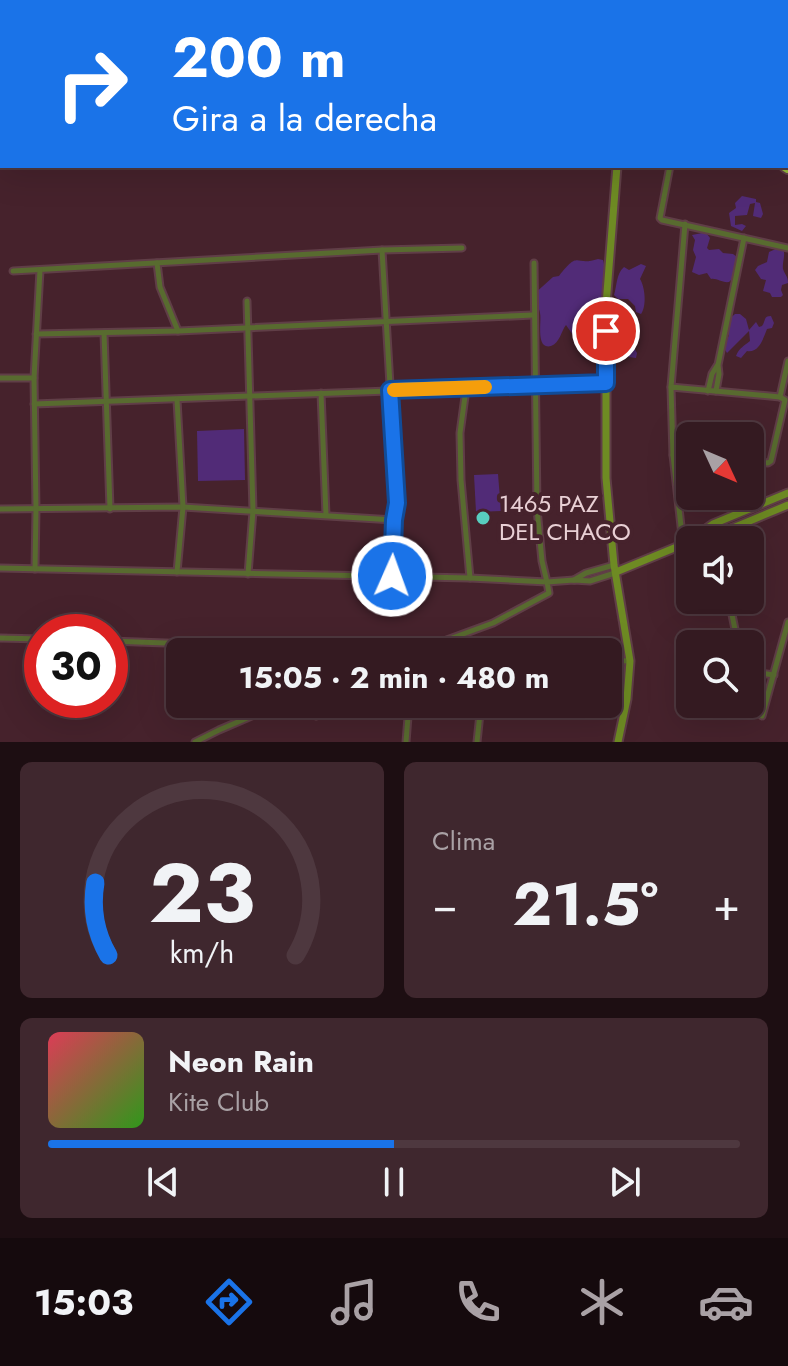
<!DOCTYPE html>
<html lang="es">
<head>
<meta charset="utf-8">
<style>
	body { margin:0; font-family:Jost,sans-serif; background:#3f272e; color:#f1f3f6; height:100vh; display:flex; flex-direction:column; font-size:30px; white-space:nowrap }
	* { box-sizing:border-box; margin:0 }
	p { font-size:26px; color:#a9a1a5 }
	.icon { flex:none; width:44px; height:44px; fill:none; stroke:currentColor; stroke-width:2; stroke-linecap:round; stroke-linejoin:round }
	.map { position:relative; height:742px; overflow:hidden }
	.sheet { display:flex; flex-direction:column; gap:20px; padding:20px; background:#1d0e12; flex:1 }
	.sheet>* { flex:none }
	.banner { position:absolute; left:0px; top:0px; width:788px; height:168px; box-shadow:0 8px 32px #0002,0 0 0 2px #4e383f; background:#1a73e8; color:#fff; overflow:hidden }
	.needle { width:52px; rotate:134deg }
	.tools { position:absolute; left:676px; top:422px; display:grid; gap:16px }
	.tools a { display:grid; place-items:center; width:88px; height:88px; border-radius:12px; background:#341a21; box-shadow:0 8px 32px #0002,0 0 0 2px #4e383f; font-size:40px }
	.speed { position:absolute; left:24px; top:614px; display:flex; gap:16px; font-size:40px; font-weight:700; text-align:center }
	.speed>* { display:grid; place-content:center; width:104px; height:104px; border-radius:50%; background:#341a21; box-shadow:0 8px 32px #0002,0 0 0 2px #4e383f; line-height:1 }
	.speed .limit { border:12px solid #d22; background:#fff; color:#111 }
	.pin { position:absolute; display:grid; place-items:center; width:68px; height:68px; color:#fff; margin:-34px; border:4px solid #fff; border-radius:50%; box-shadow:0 2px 8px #0007 }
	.me { position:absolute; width:88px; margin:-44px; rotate:2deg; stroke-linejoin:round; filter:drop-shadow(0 0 6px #0008) }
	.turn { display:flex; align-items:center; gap:28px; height:168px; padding:0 40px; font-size:36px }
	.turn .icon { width:104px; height:104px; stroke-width:2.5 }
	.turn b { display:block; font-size:56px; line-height:68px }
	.big { font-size:60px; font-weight:700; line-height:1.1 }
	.sheet .tile { flex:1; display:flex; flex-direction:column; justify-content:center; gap:12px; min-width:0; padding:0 28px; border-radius:12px; background:#3f272e }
	.sheet .dial { align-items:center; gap:0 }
	.dial svg { height:208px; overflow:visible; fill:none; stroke:#4e383f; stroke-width:7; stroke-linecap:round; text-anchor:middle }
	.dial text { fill:#f1f3f6; stroke:none }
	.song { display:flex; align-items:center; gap:24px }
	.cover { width:96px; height:96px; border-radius:12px; background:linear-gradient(135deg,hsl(350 70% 55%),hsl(110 70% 35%)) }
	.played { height:8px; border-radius:4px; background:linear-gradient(90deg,#1a73e8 50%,#4e383f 50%) }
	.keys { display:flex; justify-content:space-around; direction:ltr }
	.heat { display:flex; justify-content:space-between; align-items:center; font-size:44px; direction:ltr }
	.sheet .tiles { flex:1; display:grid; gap:20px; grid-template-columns:1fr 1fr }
	.tile:last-child { grid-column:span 2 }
	.trip { position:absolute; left:166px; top:638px; width:456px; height:80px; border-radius:12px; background:#341a21; box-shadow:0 8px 32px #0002,0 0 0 2px #4e383f; font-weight:700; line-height:80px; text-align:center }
	.menu { display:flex; height:128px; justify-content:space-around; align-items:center; background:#150a0d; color:#a9a1a5 }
	.menu .icon { width:56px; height:56px }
	.menu .active { color:#1a73e8 }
	.menu b { font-size:36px; color:#f1f3f6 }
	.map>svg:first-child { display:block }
</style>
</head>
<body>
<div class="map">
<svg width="788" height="742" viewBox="0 0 788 742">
	<rect width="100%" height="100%" fill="#46222c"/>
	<!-- green -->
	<g fill="#512b77">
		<path d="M 742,196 L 756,199 L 756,202 L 760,203 L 763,214 L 761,218 L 753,216 L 755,203 L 750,204 L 747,215 L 735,216 L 735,225 L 742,224 L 746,226 L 742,231 L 731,226 L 729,213 L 736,208 L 735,203 Z"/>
		<path d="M 702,233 L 707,234 L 710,238 L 707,248 L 709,250 L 719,249 L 723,253 L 733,254 L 737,257 L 733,278 L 729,282 C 722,283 717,278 711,279 L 707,273 L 699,275 L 692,272 L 696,257 L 693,250 L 695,240 L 692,235 Z"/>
		<path d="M 778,248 L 783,248 C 786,256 782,261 783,269 C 785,275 788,276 788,283 L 782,285 L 781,290 L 783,295 L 781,297 L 772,297 L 770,293 L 763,291 L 766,280 L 761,279 L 755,270 L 758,266 L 767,262 L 769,252 Z"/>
		<path d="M 598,259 L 603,260 C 606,268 605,291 603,299 C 603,301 599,309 598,312 C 597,321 598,330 596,339 L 592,342 L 575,338 L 566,325 C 561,331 560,343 551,346 C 535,350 542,321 540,313 C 539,306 534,303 533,295 L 553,277 L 559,276 C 580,249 574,267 598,259 Z"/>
		<path d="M 641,264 L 646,266 L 640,279 C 645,287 647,306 641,314 L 636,312 L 635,306 L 628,299 L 618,299 L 614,295 C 617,286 616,274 624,267 L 629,270 Z"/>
		<path d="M 616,313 C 627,313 625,323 629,331 L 635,332 L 639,335 L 632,344 L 637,353 L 636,358 L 629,357 L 626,352 L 614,351 C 604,342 612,338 613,328 C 613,324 612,321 612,317 Z"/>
		<path d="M 735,314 L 740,314 L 746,319 L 749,330 L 756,322 L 759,327 L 762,326 C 766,321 763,316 771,316 L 774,323 L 772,328 L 767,329 C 763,339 759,353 747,351 L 741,358 L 736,356 C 739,348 744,346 750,341 L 749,331 L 727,353 L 724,348 L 729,335 L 728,334 L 727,321 Z"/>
		<path d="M 244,429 L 245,480 L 198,481 L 197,431 Z"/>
		<path d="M 498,474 L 501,511 L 476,512 L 474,475 Z"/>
	</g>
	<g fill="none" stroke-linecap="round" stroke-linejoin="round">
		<defs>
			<g id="street">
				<path d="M 106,0 L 106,2"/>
				<path d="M 185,0 L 185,2"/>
				<path d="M 252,0 L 252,2"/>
				<path d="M 0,11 L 2,11"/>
				<path d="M 0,96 L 2,96"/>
				<path d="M 670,166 L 660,218 L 662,220 L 788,248"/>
				<path d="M 382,250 L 397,503 L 394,520 L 392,576"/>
				<path d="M 157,263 L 160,287 L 178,331"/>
				<path d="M 13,271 L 382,250 L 462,248"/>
				<path d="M 247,301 L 253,511 L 248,574"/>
				<path d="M 104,333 L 110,509"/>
				<path d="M 36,334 L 178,331 L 533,315"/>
				<path d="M 0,378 L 34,378"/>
				<path d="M 671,387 L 685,224"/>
				<path d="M 466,389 L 460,433 L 461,480 L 470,578"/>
				<path d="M 708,391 L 712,374 L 717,366"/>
				<path d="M 716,391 L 719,374 L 718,365 L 744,238"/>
				<path d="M 321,393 L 326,515"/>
				<path d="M 34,404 L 606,383"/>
				<path d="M 673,455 L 690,456"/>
				<path d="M 750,461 L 768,463 L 771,461 L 785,400 L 780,397 L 788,361"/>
				<path d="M 0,509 L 183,507 L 394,520"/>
				<path d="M 683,544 L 673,455 L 671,387 L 780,397"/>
				<path d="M 0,568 L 470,578 L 547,582 L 542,561 L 537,509 L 534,263"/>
				<path d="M 35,569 L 36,509 L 34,378 L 40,270"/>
				<path d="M 177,572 L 183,507 L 177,400"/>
				<path d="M 574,580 L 586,573 L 614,565"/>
				<path d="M 729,600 L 738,644"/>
				<path d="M 0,638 L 42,639"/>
				<path d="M 110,641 L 417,652"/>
				<path d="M 414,652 L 493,623 L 549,593 L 547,582 L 574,580 L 590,581 L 615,573"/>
				<path d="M 608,660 L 629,661"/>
				<path d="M 750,670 L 754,672 L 774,675"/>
				<path d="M 316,716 L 339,704"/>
				<path d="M 762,716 L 788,622"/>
				<path d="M 195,742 L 219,730 L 280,704"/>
				<path d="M 406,742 L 409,704"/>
				<path d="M 477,742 L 481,704"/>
			</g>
			<g id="secondary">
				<path d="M 617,166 L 606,305 L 606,478 L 614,565 L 630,661 L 627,699 L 618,742"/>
				<path d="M 699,540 L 716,535 L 788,505"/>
				<path d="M 683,545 L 713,524 L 788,493"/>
				<path d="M 616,572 L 684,544"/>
			</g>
			<g id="highway">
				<path d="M 558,0 L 561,2"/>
				<path d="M 572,0 L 575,2"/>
				<path d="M 786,155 L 788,157"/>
				<path d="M 785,166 L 788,168"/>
			</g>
		</defs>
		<!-- street casing -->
		<use href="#street" stroke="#603e47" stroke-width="9"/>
		<!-- secondary casing -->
		<use href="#secondary" stroke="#603e47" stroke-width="11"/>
		<!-- highway casing -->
		<use href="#highway" stroke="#603e47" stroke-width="14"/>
		<!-- street -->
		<use href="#street" stroke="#586b2f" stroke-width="5"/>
		<!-- secondary -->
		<use href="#secondary" stroke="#6e8b23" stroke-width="7"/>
		<!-- highway -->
		<use href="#highway" stroke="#93b73b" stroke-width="10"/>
	</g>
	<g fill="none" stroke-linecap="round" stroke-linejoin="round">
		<defs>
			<path id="route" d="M 392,576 L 394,520 L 397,503 L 390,390 L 606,383 L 606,331"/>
		</defs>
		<!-- route casing -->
		<use href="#route" stroke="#114b97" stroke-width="20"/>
		<!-- route -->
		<use href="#route" stroke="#1a73e8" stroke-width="14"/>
		<!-- slow -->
		<path stroke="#f59e0b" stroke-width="14" d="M 394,390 L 485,387"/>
	</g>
	<!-- markers -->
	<circle fill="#58cebf" stroke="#46222c" stroke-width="3" cx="483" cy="518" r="8"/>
	<g text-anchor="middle" stroke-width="8" stroke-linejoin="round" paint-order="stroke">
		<!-- poi labels -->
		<g font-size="24" fill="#e9d0d5" stroke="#46222c" text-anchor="start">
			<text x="499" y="512">1465 PAZ<tspan x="499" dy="28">DEL CHACO</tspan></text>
		</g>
	</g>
</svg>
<div class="tools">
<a><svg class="needle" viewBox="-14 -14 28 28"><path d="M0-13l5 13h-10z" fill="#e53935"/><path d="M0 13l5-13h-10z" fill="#a9a1a5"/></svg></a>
<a><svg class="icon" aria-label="sound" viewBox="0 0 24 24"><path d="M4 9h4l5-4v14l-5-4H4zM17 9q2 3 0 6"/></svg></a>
<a><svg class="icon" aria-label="search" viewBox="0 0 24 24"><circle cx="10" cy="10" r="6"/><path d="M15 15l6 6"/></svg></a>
</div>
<div class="speed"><div class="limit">30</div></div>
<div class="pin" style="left:606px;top:331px;background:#d93025"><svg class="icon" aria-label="arrive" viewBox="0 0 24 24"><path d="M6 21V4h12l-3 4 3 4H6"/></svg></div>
<svg class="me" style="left:392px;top:576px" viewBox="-20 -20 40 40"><circle r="17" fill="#1a73e8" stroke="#fff" stroke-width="3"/><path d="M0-11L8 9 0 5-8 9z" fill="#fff"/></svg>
<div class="trip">15:05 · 2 min · 480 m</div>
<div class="banner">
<div class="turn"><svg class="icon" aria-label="right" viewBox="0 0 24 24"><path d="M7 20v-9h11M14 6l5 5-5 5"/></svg><div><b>200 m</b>Gira a la derecha</div></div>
</div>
</div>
<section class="sheet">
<div class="tiles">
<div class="tile dial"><svg viewBox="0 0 100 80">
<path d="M14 69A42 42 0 1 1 86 69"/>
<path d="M14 69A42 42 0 0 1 9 41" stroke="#1a73e8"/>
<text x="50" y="56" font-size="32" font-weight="700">23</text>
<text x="50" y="72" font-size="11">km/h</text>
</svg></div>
<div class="tile"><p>Clima</p>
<div class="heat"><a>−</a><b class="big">21.5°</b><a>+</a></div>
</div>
<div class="tile">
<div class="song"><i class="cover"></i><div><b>Neon Rain</b><p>Kite Club</p></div></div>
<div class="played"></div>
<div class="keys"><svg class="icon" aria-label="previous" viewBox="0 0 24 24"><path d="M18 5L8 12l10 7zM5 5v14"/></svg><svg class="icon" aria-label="pause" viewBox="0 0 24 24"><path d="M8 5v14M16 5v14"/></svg><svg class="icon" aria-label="next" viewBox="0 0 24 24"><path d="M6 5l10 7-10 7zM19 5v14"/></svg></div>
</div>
</div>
</section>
<nav class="menu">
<b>15:03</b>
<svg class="icon active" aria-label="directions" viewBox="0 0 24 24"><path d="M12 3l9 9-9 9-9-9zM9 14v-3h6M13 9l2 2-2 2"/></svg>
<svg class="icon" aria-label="music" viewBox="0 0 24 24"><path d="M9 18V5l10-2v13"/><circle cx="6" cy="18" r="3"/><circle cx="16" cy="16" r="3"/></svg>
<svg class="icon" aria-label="phone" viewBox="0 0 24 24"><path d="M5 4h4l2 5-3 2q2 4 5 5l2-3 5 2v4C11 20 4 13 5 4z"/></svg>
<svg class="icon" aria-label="climate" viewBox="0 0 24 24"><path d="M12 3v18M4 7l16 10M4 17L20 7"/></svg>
<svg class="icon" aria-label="car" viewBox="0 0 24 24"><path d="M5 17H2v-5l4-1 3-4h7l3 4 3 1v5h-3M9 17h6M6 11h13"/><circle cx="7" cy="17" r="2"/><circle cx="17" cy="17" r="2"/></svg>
</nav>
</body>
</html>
